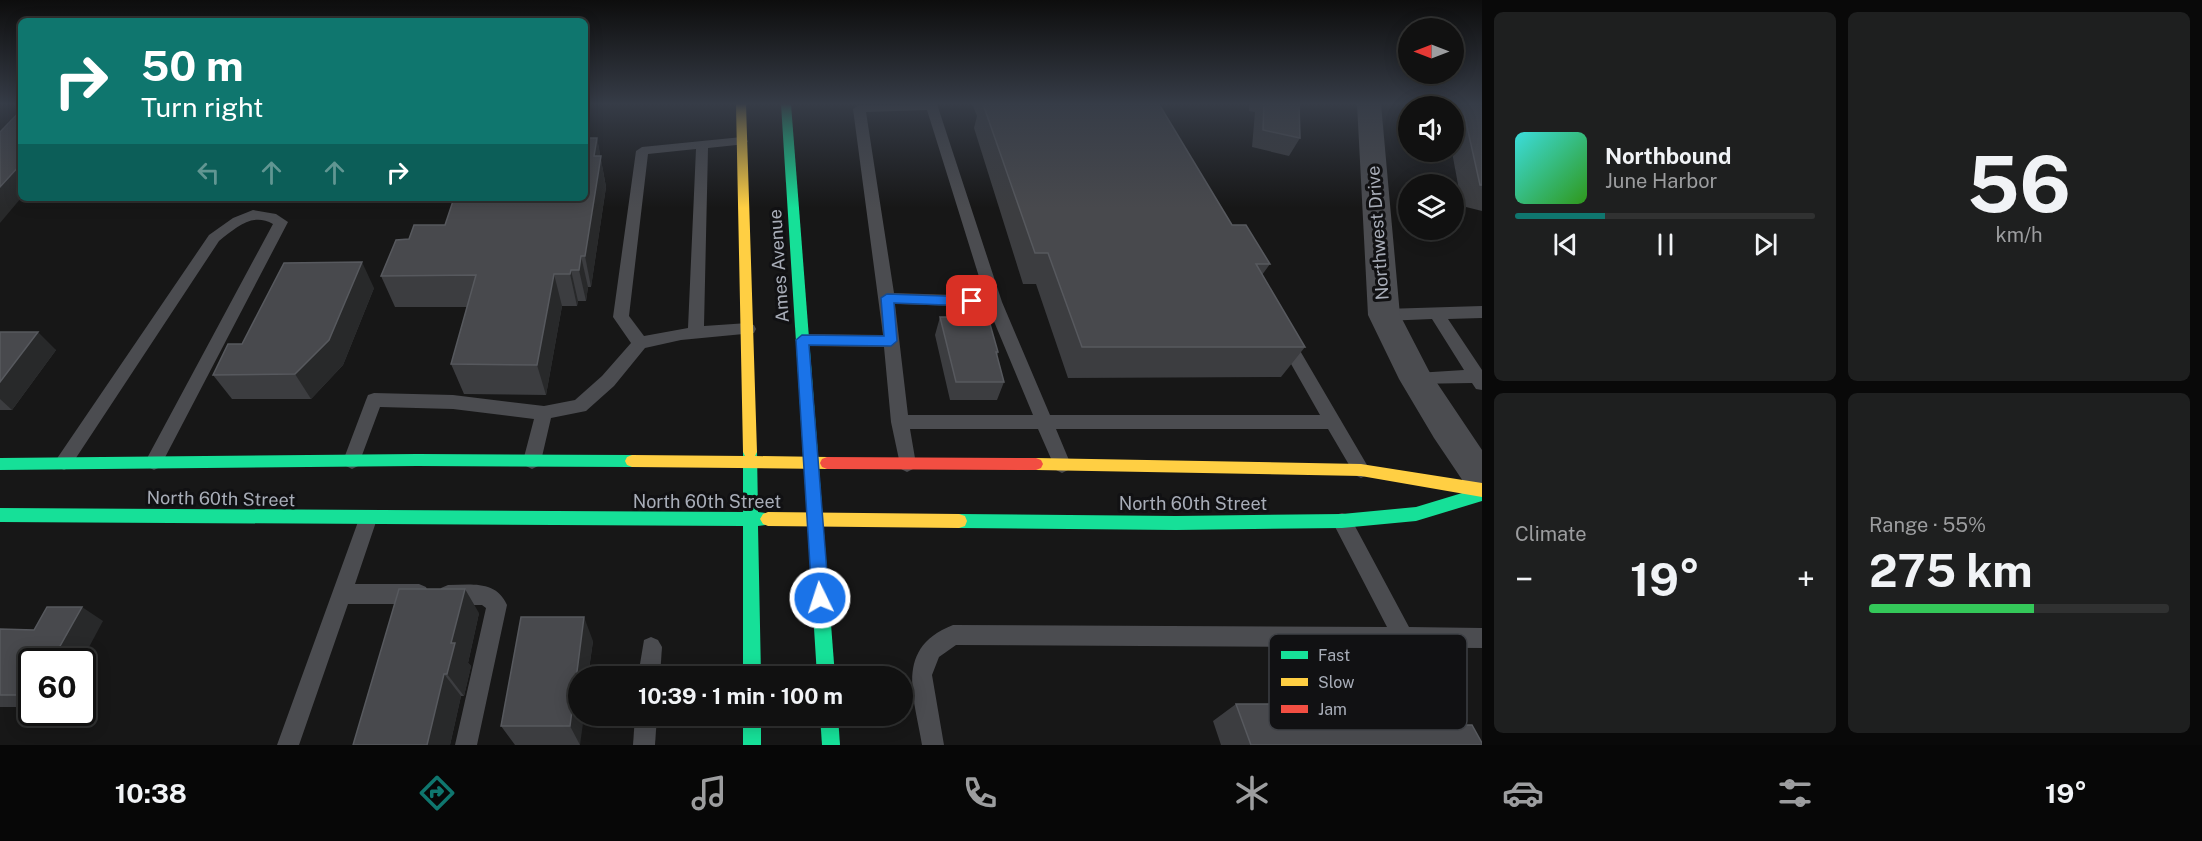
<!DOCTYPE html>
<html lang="en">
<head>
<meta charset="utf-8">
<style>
	body { margin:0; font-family:"Public Sans",sans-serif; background:#1e1f1f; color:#f1f3f6; height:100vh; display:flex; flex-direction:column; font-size:22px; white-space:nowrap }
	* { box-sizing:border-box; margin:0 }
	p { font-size:20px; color:#9c9d9f }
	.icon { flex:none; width:33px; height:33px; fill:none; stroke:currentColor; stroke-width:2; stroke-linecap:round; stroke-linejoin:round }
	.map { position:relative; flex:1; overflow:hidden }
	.panel { display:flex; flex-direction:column; gap:12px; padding:12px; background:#090909; width:720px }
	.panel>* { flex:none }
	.banner { position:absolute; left:18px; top:18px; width:570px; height:183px; border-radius:9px; box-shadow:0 3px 15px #0003,0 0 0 2px #303131; background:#0f766e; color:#fff; overflow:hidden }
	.needle { width:39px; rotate:270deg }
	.buttons { position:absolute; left:1398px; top:18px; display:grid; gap:12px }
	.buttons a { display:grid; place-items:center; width:66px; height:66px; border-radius:50%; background:#111; box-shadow:0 3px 15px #0003,0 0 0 2px #303131; font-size:30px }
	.speed { position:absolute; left:18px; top:648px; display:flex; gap:12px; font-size:30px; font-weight:700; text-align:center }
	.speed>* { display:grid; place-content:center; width:78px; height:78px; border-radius:50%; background:#111; box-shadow:0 3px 15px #0003,0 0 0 2px #303131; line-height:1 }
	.speed .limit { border:3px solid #111; border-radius:9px; background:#fff; color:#111 }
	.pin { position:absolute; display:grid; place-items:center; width:51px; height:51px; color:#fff; margin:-26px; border-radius:12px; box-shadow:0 3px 9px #0006 }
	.me { position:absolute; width:66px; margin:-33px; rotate:356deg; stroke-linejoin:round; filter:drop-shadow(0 0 4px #0008) }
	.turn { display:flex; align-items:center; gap:21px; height:126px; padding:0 24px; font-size:27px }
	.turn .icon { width:78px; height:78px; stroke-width:2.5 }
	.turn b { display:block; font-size:42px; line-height:51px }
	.lanes { display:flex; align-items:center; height:57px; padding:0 24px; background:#0003; justify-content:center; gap:30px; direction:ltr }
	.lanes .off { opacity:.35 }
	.big { font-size:45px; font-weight:700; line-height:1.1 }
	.panel .widget { flex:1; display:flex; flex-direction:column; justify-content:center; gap:9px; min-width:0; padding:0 21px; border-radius:9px; background:#1e1f1f }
	.panel .dial { align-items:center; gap:0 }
	.dial b { font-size:78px; line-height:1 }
	.song { display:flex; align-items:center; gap:18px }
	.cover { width:72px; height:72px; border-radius:9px; background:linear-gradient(135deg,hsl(180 70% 55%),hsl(110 70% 35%)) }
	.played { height:6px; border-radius:3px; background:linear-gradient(90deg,#0f766e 30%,#303131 30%) }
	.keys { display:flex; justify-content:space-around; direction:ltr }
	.heat { display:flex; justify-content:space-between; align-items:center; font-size:33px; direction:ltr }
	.charge { height:9px; border-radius:4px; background:linear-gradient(90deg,#34c759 55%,#303131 0) }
	.panel .tiles { flex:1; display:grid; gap:12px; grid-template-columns:repeat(2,1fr) }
	.trip { position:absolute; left:568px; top:666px; width:345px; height:60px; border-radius:30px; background:#111; box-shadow:0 3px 15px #0003,0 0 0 2px #303131; font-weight:700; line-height:60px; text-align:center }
	.dock { display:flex; height:96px; justify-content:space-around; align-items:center; background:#070707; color:#9c9d9f }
	.dock .icon { width:42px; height:42px }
	.dock .on { color:#0f766e }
	.dock b { font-size:27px; color:#f1f3f6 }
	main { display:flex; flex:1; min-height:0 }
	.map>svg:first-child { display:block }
</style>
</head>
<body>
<main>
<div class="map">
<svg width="1482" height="745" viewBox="0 0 1482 745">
	<rect width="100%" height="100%" fill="#171717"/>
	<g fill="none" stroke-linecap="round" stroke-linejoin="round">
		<!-- lane -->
		<g fill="#4b4c50" fill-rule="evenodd">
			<path d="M 937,104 L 1002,302 L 1050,415 L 1320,415 L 1278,341 L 1286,335 L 1292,337 L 1367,465 L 1370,470 L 1367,475 L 1361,478 L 1355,475 L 1328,429 L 1056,429 L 1071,465 L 1068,470 L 1062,473 L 1056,470 L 1038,429 L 910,429 L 916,464 L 913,469 L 907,472 L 901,469 L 891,422 L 884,347 L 803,346 L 795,340 L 803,334 L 883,335 L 853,109 L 859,105 ZM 927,110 L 985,296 L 894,293 L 866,112 ZM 895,304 L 988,307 L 1033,415 L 908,415 Z"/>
			<path d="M 742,137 L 748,141 L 746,144 L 708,148 L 704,326 L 748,323 L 754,325 L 756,329 L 754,333 L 681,340 L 645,348 L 614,386 L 586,411 L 551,418 L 541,461 L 538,466 L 532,469 L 526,466 L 523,461 L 534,419 L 453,409 L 380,407 L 358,466 L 352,469 L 346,466 L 343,461 L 366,400 L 368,395 L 374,393 L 453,395 L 544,406 L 575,400 L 602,376 L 631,343 L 613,317 L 636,151 L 642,147 ZM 696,149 L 688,328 L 644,336 L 629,316 L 648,154 Z"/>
			<path d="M 253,210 L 276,214 L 288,222 L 160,467 L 154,470 L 148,467 L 145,462 L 273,224 C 252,212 236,228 219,241 L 70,467 L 64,470 L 58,467 L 55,462 L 58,457 L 209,235 L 233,218 Z"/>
			<path d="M 1482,306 L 1482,318 L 1448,319 L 1482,370 L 1482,390 L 1476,389 L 1472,383 L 1410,384 L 1408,379 L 1410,374 L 1416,373 L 1464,370 L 1432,319 L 1384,321 L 1376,315 L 1384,309 Z"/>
			<path d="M 368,511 L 375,513 L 377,519 L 355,584 L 419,584 L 426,587 L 429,594 L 426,601 L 419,604 L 348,604 L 299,745 L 277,745 L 359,519 L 361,513 Z"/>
			<path d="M 1342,513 L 1349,515 L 1409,627 L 1482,628 L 1482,648 L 956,645 L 939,657 L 932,675 L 944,745 L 922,745 C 914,696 894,648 953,625 L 1387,627 L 1332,521 L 1335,515 Z"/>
			<path d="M 448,585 C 471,585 496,580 507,605 L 477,745 L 455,745 L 486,608 L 482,605 L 448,605 L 441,602 L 438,595 L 441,588 Z"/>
			<path d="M 651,637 L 658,640 L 662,647 L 660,676 L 638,676 L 644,640 Z"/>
			<path d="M 635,716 L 657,716 L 655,745 L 633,745 Z"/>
		</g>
		<!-- street -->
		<path fill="#4b4c50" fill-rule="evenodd" d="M 1357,104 L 1381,104 L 1400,315 L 1429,371 L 1482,450 L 1482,495 L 1469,490 L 1434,438 L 1399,379 L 1368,315 Z"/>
		<!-- fast -->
		<g fill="#16e098" fill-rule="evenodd">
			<path d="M 781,104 L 791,104 L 835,676 L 817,676 Z"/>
			<path d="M 750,446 L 755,448 L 757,452 L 758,512 L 773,514 L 776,519 L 773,524 L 758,526 L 761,676 L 743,676 L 743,526 L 0,522 L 0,508 L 743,512 L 743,452 L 745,448 Z"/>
			<path d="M 417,454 L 632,455 L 637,457 L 639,461 L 637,465 L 632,467 L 417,466 L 0,470 L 0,458 Z"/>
			<path d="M 1482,487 L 1482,501 L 1416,521 L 1342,528 L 1176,530 L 959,528 L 953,526 L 951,521 L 953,516 L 959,514 L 1176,516 L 1342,514 L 1416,507 Z"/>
			<rect x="743" y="716" width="18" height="29"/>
			<path d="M 820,716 L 838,716 L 840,745 L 822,745 Z"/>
		</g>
		<!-- slow -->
		<g fill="#ffcf43" fill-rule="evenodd">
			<path d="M 736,104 L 746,104 L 757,452 L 755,456 L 827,457 L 832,459 L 834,463 L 832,467 L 827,469 L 632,467 L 627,465 L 625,461 L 627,457 L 632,455 L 745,456 L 743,452 Z"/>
			<path d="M 1036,458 L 1361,464 L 1482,483 L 1482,497 L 1361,476 L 1036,470 L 1031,468 L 1029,464 L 1031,460 Z"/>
			<path d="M 768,512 L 959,514 L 965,516 L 967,521 L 965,526 L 959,528 L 768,526 L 763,524 L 760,519 L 763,514 Z"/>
		</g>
		<!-- jam -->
		<path fill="#f24e42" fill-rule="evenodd" d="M 827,457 L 1036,458 L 1041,460 L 1043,464 L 1041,468 L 1036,470 L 827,469 L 822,467 L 820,463 L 822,459 Z"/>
	</g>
	<!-- wall -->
	<g fill="#3c3d40">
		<path d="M 972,104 L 1159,104 L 1232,225 L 1270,264 L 1262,275 L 1305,347 L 1281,377 L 1068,378 L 1036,284 L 1023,284 L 974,128 L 977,116 Z"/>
		<path d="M 1249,104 L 1299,104 L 1300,138 L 1289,156 L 1252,147 L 1255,112 L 1249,111 Z"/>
		<path d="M 1442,104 L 1482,104 L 1482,211 L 1462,206 L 1452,152 L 1454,152 L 1454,106 L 1443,106 Z"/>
		<path d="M 597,138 L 606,187 L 591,287 L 588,287 L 586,301 L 578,301 L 577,306 L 562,306 L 546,395 L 464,394 L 451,364 L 468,307 L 395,307 L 381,276 L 409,239 L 445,225 Z"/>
		<path d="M 374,288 L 343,365 L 311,399 L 232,399 L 213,375 L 242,344 Z"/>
		<path d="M 940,317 L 998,352 L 997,356 L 1004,382 L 997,400 L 950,400 L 935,335 Z"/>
		<path d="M 0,332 L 56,350 L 12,410 L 0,410 Z"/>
		<path d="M 479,613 L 468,663 L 471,666 L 464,696 L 461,696 L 450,745 L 353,745 Z"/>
		<path d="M 103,621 L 32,662 L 32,707 L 0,707 L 0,629 L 34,630 Z"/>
		<path d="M 593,641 L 588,676 L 579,676 L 580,745 L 515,745 L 501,726 Z"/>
		<path d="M 1303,694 L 1440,725 L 1482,745 L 1221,745 L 1213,721 L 1236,704 L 1287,704 Z"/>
	</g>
	<!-- shaded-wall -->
	<g fill="#28292a">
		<path d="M 597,138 L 606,187 L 591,287 L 585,256 L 594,156 Z"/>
		<path d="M 21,164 L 21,198 L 0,223 L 0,187 Z"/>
		<path d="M 581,256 L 588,287 L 586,301 L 579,270 Z"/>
		<path d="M 362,262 L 374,288 L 343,365 L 311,399 L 295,374 Z"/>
		<path d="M 571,270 L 578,301 L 577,306 L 570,274 Z"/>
		<path d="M 554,274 L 562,306 L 546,395 L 537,365 Z"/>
		<path d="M 38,332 L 56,350 L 12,410 L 0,399 L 0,382 Z"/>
		<path d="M 465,589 L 479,613 L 468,663 L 471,666 L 464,696 L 447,674 L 451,643 Z"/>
		<path d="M 82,607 L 103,621 L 81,662 L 51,662 Z"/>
		<path d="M 584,617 L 593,641 L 588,676 L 579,676 L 579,716 L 584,716 L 580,745 L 570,726 Z"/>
		<path d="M 444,674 L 461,696 L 450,745 L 427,745 Z"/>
	</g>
	<!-- building -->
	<g fill="#48494d" stroke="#57595e" stroke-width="1.5">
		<path d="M 983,104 L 1159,104 L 1232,225 L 1246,225 L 1270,264 L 1256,264 L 1305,347 L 1082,347 L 1048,253 L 1035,253 Z"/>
		<path d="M 1264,104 L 1299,104 L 1300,138 L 1263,130 Z"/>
		<path d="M 1462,104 L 1482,104 L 1482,185 L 1480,185 Z"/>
		<path d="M 21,110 L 21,164 L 0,187 L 0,132 Z"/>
		<path d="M 585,138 L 597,138 L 594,156 L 601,156 L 585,256 L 581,256 L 579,270 L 571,270 L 570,274 L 554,274 L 537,365 L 451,364 L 476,275 L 381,276 L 396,240 L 409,239 L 414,225 L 445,225 L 454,198 L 585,198 Z"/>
		<path d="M 362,262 L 329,340 L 295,374 L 213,375 L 228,344 L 242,344 L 284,263 Z"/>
		<path d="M 940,317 L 988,317 L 998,352 L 996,352 L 1004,382 L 956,382 Z"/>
		<path d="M 0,332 L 38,332 L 0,382 Z"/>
		<path d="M 399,589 L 465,589 L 451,643 L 455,643 L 447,674 L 444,674 L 427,745 L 353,745 Z"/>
		<path d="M 47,607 L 82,607 L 51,662 L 32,662 L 32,695 L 0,695 L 0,629 L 34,630 Z"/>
		<path d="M 521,617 L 584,617 L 570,726 L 501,726 Z"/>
		<path d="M 1303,694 L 1424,695 L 1440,725 L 1472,725 L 1482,743 L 1482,745 L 1251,745 L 1236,704 L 1308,704 Z"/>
	</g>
	<!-- sky -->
	<linearGradient id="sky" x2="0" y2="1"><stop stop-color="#0d0d0d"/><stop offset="0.5" stop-color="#363c47"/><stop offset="1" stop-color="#363c47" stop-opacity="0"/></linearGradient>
	<rect width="1482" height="208" fill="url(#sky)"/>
	<!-- route -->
	<path fill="#1a73e8" stroke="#114b97" stroke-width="1.5" d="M 887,294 L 972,297 L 979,301 L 972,306 L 894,303 L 897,341 L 891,346 L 809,345 L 829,598 L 826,604 L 820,606 L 814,604 L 812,598 L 796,340 L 802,335 L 884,336 L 881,298 Z"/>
	<g text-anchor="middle" stroke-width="6" stroke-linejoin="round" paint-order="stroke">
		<!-- street labels -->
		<g font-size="18" fill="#a8adb8" stroke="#111113">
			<text transform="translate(1378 233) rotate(-94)" y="6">Northwest Drive</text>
			<text transform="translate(779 266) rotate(-94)" y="6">Ames Avenue</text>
			<text transform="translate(221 499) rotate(1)" y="6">North 60th Street</text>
			<text x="707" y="508">North 60th Street</text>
			<text x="1193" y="510">North 60th Street</text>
		</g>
	</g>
	<!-- legend -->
	<rect x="1269" y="634" width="198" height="96" rx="9" fill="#111113" stroke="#3e4045" stroke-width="1.5"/>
	<rect x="1281" y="651" width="27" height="8" fill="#16e098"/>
	<rect x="1281" y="678" width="27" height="8" fill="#ffcf43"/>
	<rect x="1281" y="705" width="27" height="8" fill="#f24e42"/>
	<g font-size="16" fill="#a8adb8">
		<text x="1318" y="661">Fast</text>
		<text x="1318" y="688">Slow</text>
		<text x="1318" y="715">Jam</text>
	</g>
</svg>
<div class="buttons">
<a><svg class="needle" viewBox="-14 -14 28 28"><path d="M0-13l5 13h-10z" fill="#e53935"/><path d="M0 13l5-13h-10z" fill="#9c9d9f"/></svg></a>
<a><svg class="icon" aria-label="sound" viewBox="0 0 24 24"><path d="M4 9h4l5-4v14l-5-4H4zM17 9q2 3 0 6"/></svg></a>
<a><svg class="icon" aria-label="layers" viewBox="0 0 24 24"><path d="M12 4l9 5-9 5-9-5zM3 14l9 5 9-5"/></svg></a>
</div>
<div class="speed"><div class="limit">60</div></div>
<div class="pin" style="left:972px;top:301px;background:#d93025"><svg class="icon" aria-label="arrive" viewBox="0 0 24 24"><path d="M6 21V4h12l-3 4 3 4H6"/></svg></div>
<svg class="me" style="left:820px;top:598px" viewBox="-20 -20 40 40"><circle r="17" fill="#1a73e8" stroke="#fff" stroke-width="3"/><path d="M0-11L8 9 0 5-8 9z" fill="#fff"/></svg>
<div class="trip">10:39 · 1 min · 100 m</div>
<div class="banner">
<div class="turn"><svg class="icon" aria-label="right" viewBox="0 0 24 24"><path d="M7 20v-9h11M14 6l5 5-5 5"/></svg><div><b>50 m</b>Turn right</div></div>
<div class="lanes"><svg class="icon off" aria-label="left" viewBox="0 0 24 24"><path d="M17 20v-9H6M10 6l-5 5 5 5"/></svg><svg class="icon off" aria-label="ahead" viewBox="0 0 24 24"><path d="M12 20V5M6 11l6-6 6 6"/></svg><svg class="icon off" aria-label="ahead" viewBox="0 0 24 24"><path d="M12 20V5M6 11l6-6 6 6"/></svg><svg class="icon" aria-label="right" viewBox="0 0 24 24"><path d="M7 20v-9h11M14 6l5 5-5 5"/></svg></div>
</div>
</div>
<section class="panel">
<div class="tiles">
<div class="widget">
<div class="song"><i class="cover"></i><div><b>Northbound</b><p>June Harbor</p></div></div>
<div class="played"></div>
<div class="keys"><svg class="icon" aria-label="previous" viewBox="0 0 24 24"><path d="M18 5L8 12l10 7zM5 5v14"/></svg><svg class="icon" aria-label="pause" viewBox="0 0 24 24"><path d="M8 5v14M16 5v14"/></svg><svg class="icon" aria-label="next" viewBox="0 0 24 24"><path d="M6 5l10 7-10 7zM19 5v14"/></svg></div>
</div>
<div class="widget dial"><b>56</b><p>km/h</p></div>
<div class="widget"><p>Climate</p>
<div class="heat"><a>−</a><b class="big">19°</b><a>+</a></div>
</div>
<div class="widget"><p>Range · 55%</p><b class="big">275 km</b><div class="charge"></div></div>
</div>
</section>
</main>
<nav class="dock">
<b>10:38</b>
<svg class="icon on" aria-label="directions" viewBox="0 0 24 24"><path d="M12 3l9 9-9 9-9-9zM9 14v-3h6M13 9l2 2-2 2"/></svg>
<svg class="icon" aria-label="music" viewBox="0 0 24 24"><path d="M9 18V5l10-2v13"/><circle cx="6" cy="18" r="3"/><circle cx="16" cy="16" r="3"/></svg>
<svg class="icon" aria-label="phone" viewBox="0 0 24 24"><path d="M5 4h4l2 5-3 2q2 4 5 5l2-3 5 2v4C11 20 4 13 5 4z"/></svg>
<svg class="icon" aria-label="climate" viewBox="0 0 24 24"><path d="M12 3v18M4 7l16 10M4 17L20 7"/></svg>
<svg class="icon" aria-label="car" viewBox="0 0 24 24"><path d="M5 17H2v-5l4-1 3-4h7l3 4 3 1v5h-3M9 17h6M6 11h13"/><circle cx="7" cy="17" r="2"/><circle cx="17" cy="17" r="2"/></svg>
<svg class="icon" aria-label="filters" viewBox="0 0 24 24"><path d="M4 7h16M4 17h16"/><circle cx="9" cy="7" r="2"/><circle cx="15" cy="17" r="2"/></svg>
<b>19°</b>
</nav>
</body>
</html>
